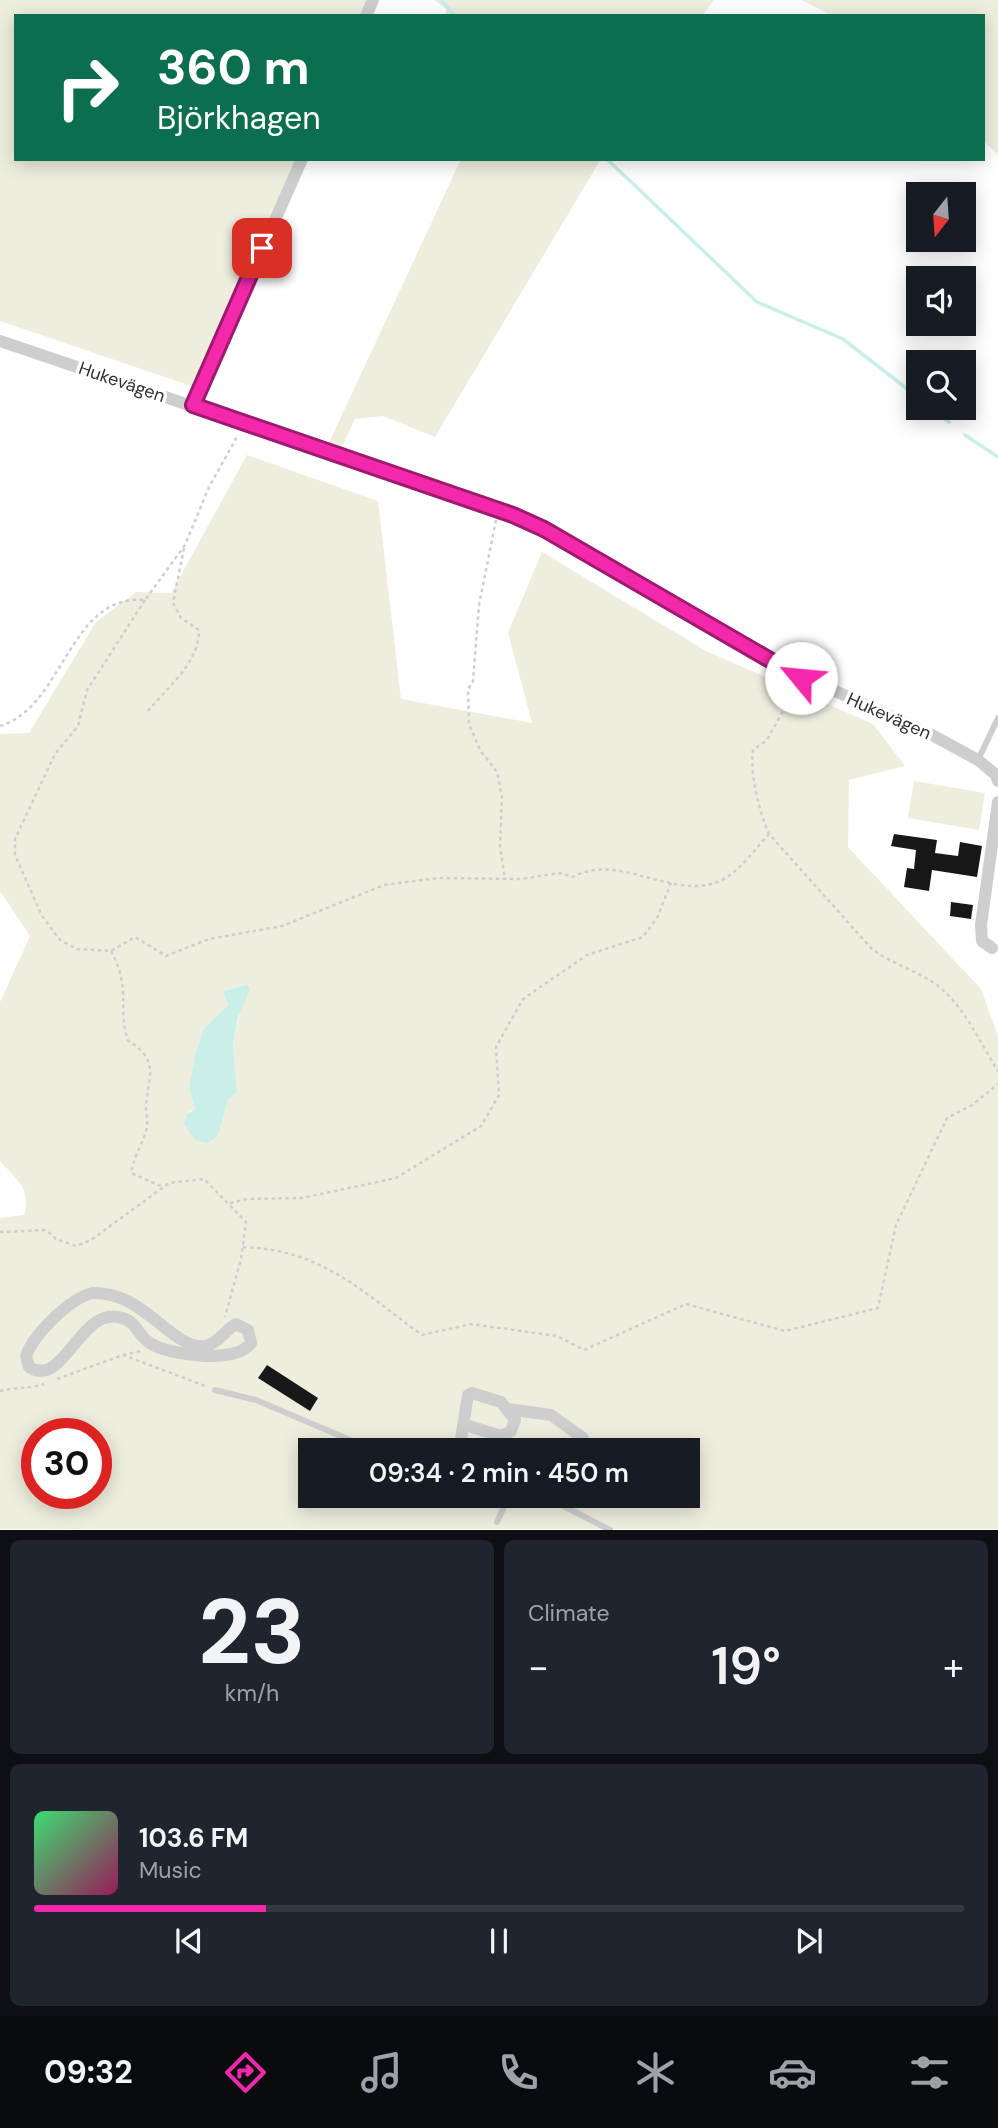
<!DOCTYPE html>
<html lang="en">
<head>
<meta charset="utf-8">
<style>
	body { margin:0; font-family:"DM Sans",sans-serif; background:#20242c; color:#f1f3f6; height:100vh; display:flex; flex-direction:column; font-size:26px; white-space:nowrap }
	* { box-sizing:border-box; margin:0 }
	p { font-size:23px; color:#9ea1a6 }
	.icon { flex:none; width:38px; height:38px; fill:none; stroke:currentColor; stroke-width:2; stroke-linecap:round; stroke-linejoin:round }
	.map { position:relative; height:1530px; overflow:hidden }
	.panel { display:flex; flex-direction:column; gap:10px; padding:10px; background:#0d0f14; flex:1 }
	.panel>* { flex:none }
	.top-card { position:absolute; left:14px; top:14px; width:971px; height:147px; border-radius:0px; box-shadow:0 4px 18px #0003; background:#0b6e4f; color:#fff; overflow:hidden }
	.needle { width:46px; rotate:197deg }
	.controls { position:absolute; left:906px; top:182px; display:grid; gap:14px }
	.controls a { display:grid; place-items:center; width:70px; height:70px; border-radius:0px; background:#171b24; box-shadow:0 4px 18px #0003; font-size:35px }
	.speed { position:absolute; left:21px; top:1418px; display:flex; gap:14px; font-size:35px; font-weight:700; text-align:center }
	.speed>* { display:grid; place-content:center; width:91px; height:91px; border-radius:50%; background:#171b24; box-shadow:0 4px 18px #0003; line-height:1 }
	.speed .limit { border:10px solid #d22; background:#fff; color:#111 }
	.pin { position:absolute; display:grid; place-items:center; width:60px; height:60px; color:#fff; margin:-30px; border-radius:14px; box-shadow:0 4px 10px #0006 }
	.me { position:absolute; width:77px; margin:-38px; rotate:298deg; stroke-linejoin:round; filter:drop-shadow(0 0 5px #0008) }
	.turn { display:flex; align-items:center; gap:24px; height:147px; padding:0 28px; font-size:32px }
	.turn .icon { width:91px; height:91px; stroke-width:2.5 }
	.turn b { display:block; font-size:49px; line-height:60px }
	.big { font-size:52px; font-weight:600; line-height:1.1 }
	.panel .widget { flex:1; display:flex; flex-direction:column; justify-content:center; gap:10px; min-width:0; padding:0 24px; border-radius:10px; background:#20242c }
	.panel .dial { align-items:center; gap:0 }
	.dial b { font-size:91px; line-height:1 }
	.song { display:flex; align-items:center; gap:21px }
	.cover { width:84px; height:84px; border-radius:10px; background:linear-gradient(135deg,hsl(140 70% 55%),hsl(330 70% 35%)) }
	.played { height:7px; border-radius:4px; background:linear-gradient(90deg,#f328ab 25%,#363941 25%) }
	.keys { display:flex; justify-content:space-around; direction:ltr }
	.heat { display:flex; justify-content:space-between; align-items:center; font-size:38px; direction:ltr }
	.panel .tiles { flex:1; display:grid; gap:10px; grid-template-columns:1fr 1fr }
	.widget:last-child { grid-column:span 2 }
	.trip { position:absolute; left:298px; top:1438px; width:402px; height:70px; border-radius:0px; background:#171b24; box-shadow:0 4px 18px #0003; font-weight:600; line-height:70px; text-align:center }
	.dock { display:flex; height:112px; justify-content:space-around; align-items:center; background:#090b0e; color:#9ea1a6 }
	.dock .icon { width:49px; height:49px }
	.dock .selected { color:#f328ab }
	.dock b { font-size:32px; color:#f1f3f6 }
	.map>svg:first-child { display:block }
</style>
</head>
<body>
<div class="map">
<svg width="998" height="1530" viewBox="0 0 998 1530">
	<rect width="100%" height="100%" fill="#fff"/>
	<!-- green -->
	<g fill="#efedde" fill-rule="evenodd">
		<path d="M 0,0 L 367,0 L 361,16 L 16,16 L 16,159 L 298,159 L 194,387 L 0,321 Z"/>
		<path d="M 434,0 L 714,0 L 702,16 L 446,16 L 446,9 Z"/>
		<path d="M 801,0 L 998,0 L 998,155 L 984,141 L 984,16 L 834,16 Z"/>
		<path d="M 461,159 L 601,159 L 435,437 L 383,416 L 355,419 L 342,447 L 328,445 Z"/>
		<path d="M 247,455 L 378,501 L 401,699 L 532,723 L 508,633 L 542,552 L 706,651 L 873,724 L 905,766 L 849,780 L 848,847 L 981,989 L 998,1036 L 998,1529 L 0,1529 L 0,1218 L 24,1215 C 32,1188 16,1180 0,1161 L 0,1002 L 30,936 L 0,891 L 0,734 L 29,733 L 96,622 L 136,592 L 171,593 ZM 246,985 L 233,1045 L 237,1092 L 228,1100 L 218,1136 L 189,1112 L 195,1109 L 189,1088 L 195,1054 L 204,1028 L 228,1005 L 223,991 ZM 37,1433 L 96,1433 L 96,1493 L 37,1493 ZM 310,1451 L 688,1451 L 688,1496 L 310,1496 Z"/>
		<path d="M 914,781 L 985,793 L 979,830 L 908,818 Z"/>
	</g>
	<!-- water -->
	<path fill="#c9efe8" d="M 246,985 L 250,988 L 238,1018 L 233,1045 L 237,1092 L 228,1100 L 218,1136 L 208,1143 L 195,1140 L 184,1124 L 187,1115 L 195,1109 L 189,1088 L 195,1054 L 204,1028 L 228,1005 L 223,991 Z"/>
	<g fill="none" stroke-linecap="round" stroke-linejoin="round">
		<!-- stream -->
		<g stroke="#c9efe8" stroke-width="3.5">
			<path d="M 441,0 L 455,16"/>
			<path d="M 607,159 L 757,302 L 843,339 L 919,398"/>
			<path d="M 931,408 L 949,422"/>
			<path d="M 965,435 L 998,457"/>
		</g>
	</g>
	<!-- building -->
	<g fill="#181818">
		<path d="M 894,834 L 937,840 L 935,853 L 958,856 L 960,842 L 982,846 L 977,877 L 932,870 L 929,891 L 904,887 L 907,868 L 914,869 L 916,850 L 891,846 Z"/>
		<path d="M 951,902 L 973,905 L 971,919 L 950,916 Z"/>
		<path d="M 267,1365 L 318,1398 L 310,1411 L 258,1378 Z"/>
	</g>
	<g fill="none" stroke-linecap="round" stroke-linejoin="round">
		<!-- path -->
		<g stroke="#cecece" stroke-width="2.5" stroke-dasharray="3.5 3.5" stroke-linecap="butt">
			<path d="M 496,520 L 479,605 L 473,681 L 468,689 L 469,724 L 480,750 L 497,772 L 502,797 L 500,846 L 505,879"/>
			<path d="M 145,600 L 87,690 L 78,726 L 55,754 L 15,839 L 15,855 L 42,916 L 60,940 L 77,949 L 111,951 L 135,937 L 166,956 L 209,939 L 282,926 L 384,885 L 438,878 L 520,879 L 560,873 L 573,877 C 620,851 675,903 722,880 C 740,871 755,849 769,834"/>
			<path d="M 796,687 L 767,740 L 753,750 C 750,776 759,811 769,834 L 871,948 C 891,964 917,970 938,986 C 965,1007 980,1043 998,1071"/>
			<path d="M 148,711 C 168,687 199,663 199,630 L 181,618 L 173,603 L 184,548"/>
			<path d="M 0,726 C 65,706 68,594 145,600 L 185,545 L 209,487 L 238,435"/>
			<path d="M 111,951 C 132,990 117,1007 128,1041 C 163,1061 146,1081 146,1109 C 146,1115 148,1120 147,1126 C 145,1142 134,1153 131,1173 L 163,1187"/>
			<path d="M 230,1203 L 247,1199 L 302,1198 L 396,1178 L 481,1126 L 499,1095 L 496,1047 L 523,999 L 587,955 L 643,937 L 657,918 L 671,883"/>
			<path d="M 0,1232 L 46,1230 L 56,1239 L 76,1246 L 91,1240 L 169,1183 L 204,1179 L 246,1222 L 241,1259 L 225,1317"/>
			<path d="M 243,1247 C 323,1250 361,1291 422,1335 L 471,1324 L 557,1336 L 584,1350 L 686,1304 L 785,1331 L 878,1308 L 896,1225 L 947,1118 L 972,1105 L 998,1084"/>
			<path d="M 123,1355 L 141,1351"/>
			<path d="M 57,1379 L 123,1355 L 208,1387"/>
			<path d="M 0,1391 C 15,1387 29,1389 44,1384"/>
		</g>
		<!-- lane -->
		<g stroke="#cecece" stroke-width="6">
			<path d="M 978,760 L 998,718"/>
			<path d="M 215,1390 L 256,1400 L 376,1451"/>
			<path d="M 506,1451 L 507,1435"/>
			<path d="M 544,1496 L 610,1530"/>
			<path d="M 497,1522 L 509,1496"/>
		</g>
		<!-- street -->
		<g stroke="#cecece" stroke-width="12">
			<path d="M 366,16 L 373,0"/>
			<path d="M 0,341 L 513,515 L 544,529 L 767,660 L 932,735 L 978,760 L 996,775 L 998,781"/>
			<path d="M 193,406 L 302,159"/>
			<path d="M 992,948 L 982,941 L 981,925 L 998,802"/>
			<path d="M 93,1293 C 144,1291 172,1350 205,1346 C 218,1344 225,1330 236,1324 L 248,1330 L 251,1343 C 237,1364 169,1356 150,1343 C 137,1335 137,1320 118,1317 C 79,1310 63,1389 29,1367 L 26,1356 C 34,1334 70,1298 93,1293 Z"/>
			<path d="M 507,1409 L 551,1415 L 583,1438"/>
			<path d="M 459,1451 L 468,1395 L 472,1393 L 501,1402 L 515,1420 L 511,1431 L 501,1436 L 466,1425"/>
		</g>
	</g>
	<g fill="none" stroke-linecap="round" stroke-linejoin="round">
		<defs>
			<path id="route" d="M 262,248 L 193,405 L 513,515 L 544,529 L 801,678"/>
		</defs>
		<!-- route casing -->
		<use href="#route" stroke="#9e1a6f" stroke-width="18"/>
		<!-- route -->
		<use href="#route" stroke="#f328ab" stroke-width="12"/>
	</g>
	<g text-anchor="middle" stroke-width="7" stroke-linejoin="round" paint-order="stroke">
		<!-- street labels -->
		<g font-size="18" fill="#313131" stroke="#fff">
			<text transform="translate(122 382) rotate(19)" y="6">Hukevägen</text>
			<text transform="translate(889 716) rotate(24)" y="6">Hukevägen</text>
		</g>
	</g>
</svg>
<div class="controls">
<a><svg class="needle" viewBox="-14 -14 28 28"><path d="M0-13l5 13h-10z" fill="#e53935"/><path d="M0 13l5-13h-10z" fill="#9ea1a6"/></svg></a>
<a><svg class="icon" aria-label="sound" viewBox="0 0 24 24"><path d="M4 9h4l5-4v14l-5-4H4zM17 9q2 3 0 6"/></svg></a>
<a><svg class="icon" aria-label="search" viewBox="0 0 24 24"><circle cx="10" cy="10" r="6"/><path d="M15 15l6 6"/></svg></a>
</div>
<div class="speed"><div class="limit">30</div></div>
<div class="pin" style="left:262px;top:248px;background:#d93025"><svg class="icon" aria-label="arrive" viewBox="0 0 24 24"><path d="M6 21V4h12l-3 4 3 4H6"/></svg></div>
<svg class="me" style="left:801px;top:678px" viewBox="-20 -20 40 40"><circle r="19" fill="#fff"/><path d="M0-13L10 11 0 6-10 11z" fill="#f328ab"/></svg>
<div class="trip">09:34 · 2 min · 450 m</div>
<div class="top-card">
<div class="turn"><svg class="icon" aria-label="right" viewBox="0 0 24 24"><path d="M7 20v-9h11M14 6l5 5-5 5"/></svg><div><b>360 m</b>Björkhagen</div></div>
</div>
</div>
<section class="panel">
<div class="tiles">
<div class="widget dial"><b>23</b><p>km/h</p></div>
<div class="widget"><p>Climate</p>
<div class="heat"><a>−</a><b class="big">19°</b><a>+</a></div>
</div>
<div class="widget">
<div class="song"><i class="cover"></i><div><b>103.6 FM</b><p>Music</p></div></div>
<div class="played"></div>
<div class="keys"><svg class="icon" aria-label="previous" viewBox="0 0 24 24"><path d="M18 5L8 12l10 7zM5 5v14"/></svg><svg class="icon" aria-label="pause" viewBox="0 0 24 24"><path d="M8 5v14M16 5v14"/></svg><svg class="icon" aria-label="next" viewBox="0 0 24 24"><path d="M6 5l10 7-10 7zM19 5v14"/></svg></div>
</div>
</div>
</section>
<nav class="dock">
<b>09:32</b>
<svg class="icon selected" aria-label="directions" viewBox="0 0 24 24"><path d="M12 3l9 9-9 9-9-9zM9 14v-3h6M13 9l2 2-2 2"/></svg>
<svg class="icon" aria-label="music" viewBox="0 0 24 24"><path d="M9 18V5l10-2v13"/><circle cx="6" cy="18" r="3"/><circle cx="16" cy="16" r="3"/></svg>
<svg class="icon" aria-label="phone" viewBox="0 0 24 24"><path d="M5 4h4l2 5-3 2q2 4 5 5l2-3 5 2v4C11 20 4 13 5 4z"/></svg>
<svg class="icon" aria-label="climate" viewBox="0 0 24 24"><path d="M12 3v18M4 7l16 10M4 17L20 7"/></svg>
<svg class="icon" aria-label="car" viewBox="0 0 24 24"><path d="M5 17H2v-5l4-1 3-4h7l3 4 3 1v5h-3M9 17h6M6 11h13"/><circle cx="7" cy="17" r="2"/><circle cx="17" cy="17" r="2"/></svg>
<svg class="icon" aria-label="filters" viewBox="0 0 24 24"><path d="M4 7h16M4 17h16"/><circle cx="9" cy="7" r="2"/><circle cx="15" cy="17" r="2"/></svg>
</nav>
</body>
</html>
